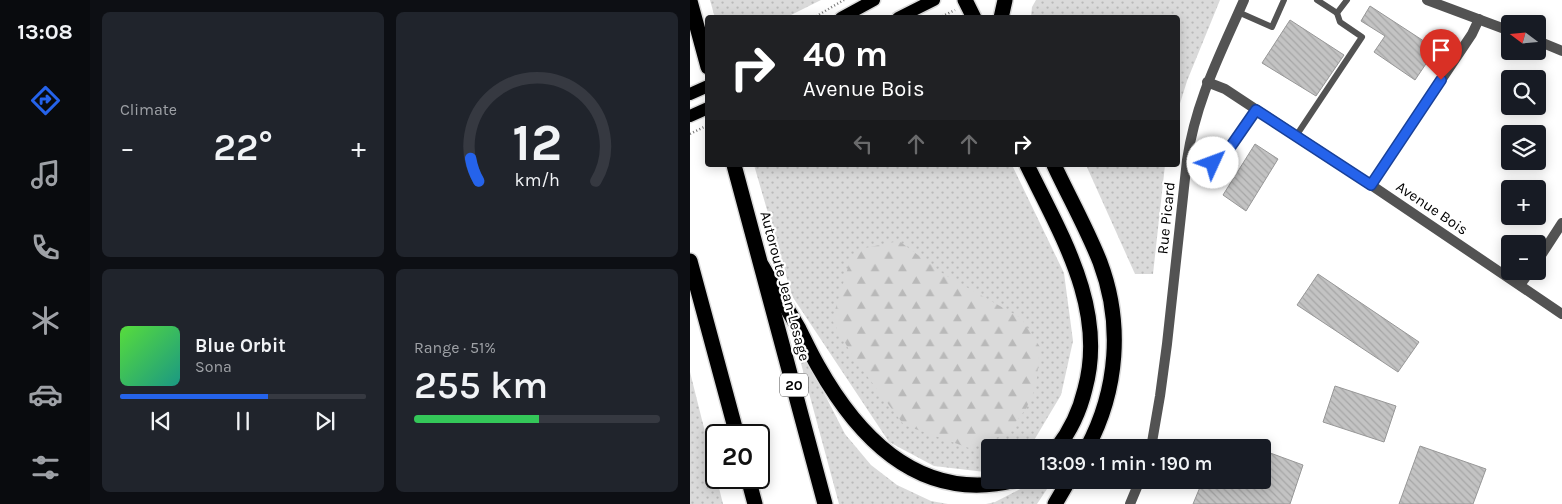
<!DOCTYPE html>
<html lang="en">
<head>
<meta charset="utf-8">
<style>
	body { margin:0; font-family:Karla,sans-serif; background:#20242c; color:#f1f3f6; height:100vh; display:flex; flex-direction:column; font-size:19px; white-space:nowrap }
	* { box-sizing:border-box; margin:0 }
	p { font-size:16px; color:#9ea1a6 }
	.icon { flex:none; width:28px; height:28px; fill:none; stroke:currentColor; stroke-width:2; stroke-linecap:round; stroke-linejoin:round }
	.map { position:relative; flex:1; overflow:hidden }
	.drawer { display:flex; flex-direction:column; gap:12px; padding:12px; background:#0d0f14; width:600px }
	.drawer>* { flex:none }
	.banner { position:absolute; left:15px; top:15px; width:475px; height:152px; border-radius:5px; box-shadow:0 2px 12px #0003; background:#202124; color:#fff; overflow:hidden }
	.needle { width:32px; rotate:286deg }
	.controls { position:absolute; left:811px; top:15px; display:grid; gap:10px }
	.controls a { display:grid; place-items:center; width:45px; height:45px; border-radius:5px; background:#171b24; box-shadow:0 2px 12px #0003; font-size:25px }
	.speed { position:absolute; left:15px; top:424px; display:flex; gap:10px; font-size:25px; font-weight:700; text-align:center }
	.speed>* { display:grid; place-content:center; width:65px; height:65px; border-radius:50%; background:#171b24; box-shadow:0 2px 12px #0003; line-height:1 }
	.speed .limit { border:2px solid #111; border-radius:8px; background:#fff; color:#111 }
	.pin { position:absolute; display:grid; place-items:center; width:42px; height:42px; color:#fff; margin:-51px -21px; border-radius:50% 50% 50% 0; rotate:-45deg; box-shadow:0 0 5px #0007 }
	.pin .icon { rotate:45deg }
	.me { position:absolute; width:55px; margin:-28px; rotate:47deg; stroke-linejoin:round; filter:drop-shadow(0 0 4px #0008) }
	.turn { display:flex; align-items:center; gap:18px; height:105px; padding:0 15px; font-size:22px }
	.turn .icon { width:65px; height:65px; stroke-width:2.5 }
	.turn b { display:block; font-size:35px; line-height:42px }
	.lanes { display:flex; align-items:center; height:48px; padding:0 15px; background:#0003; justify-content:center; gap:25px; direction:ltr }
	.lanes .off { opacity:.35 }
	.big { font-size:38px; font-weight:600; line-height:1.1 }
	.drawer .card { flex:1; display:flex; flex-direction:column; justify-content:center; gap:8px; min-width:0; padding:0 18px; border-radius:8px; background:#20242c }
	.drawer .dial { align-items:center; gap:0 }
	.dial svg { height:130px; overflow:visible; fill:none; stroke:#363941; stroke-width:7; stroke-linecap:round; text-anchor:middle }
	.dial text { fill:#f1f3f6; stroke:none }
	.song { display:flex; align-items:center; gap:15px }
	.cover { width:60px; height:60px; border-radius:8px; background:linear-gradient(135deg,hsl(110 70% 55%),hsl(170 70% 35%)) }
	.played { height:5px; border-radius:2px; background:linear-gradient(90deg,#2563eb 60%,#363941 60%) }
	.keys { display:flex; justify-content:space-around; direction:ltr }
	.heat { display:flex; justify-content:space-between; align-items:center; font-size:28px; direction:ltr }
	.charge { height:8px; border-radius:4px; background:linear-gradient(90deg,#34c759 51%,#363941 0) }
	.drawer .tiles { flex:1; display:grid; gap:12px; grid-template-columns:repeat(2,1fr) }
	.trip { position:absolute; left:291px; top:439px; width:290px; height:50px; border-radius:5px; background:#171b24; box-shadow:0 2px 12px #0003; font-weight:600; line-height:50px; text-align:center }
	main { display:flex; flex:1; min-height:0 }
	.tabs { display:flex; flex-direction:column; width:90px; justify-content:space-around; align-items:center; background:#090b0e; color:#9ea1a6 }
	.tabs .icon { width:35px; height:35px }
	.tabs .active { color:#2563eb }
	.tabs b { font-size:22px; color:#f1f3f6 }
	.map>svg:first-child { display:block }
</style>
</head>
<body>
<main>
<nav class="tabs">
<b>13:08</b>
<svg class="icon active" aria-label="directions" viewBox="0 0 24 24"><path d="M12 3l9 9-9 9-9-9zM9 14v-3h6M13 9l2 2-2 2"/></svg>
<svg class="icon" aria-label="music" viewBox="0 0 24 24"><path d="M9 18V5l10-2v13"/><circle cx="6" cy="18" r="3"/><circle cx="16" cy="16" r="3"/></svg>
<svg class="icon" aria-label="phone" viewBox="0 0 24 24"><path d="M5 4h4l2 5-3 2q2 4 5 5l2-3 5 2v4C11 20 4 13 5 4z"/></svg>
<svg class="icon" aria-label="climate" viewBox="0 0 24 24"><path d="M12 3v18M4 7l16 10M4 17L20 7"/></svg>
<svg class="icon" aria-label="car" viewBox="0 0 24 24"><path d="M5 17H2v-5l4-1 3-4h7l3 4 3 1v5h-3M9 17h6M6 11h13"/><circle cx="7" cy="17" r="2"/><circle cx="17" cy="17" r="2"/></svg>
<svg class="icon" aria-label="filters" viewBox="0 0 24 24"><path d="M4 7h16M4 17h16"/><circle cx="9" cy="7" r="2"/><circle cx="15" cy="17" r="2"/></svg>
</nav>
<section class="drawer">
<div class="tiles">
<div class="card"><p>Climate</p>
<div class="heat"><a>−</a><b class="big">22°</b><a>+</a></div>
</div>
<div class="card dial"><svg viewBox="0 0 100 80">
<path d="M14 69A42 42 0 1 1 86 69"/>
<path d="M14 69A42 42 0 0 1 9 55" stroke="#2563eb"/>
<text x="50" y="56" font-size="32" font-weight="700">12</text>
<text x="50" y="72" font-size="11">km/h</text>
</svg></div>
<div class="card">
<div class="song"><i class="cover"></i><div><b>Blue Orbit</b><p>Sona</p></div></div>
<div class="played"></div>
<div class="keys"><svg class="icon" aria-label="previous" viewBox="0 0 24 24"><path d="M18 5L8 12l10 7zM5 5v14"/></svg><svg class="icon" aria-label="pause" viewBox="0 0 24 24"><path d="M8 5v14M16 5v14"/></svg><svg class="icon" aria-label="next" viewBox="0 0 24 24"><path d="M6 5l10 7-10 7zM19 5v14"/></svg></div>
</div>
<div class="card"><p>Range · 51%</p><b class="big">255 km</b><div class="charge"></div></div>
</div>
</section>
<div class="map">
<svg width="872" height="504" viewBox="0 0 872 504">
	<defs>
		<pattern id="grass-dots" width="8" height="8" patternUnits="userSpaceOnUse" patternTransform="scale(1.25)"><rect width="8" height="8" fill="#dadada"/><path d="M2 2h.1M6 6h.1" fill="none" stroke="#b9b9b9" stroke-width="1.8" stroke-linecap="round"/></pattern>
		<pattern id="forest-firs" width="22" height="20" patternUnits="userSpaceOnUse" patternTransform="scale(1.25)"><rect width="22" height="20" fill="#dadada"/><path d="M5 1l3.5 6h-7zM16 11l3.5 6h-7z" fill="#b9b9b9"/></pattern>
		<pattern id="building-back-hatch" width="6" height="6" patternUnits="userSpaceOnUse" patternTransform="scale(1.25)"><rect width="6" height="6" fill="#c3c3c3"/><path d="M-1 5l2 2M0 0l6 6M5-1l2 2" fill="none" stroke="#a6a6a6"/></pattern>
	</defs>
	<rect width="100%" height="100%" fill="#fff"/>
	<!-- grass -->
	<g fill="url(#grass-dots)">
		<path d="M 20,0 L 131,0 L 97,17 L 25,18 Z"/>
		<path d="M 346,0 L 530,0 L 497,81 L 488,110 L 488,18 L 341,17 L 342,7 Z"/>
		<path d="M 64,165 L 322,165 L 374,273 L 383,341 L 371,395 L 340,447 L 300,448 L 300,470 L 295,472 L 244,466 L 199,442 L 102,296 Z"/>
		<path d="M 396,165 L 475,165 L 463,274 L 445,274 Z"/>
		<path d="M 114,354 L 155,434 L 181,465 L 207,485 L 241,501 L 258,504 L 149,504 L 109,356 Z"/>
		<path d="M 0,372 L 33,504 L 0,504 Z"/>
		<path d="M 345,480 L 363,480 L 347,504 L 296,504 L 305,502 L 340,484 Z"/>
	</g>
	<!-- forest -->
	<path fill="url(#forest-firs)" d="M 209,241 L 255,275 L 331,318 L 350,347 L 346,387 L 336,409 L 316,434 L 279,448 L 214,425 L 165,360 L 142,320 L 160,261 L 175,248 Z"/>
	<!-- building -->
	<g fill="url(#building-back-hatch)" stroke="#979797">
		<path d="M 680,6 L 746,49 L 725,80 L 684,52 L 695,36 L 671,21 Z"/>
		<path d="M 600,20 L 654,55 L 626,96 L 572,63 Z"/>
		<path d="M 565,144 L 588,159 L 556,211 L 533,195 Z"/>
		<path d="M 628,274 L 729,342 L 708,372 L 607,305 Z"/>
		<path d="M 645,386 L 706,406 L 694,442 L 633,422 Z"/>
		<path d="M 730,446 L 796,469 L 783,504 L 709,504 Z"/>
		<path d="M 572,450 L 613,465 L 600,504 L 503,504 L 513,480 L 572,480 Z"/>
	</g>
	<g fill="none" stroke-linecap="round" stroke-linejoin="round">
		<defs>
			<g id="primary">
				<path d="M 151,18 L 184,0"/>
				<path d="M 208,18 L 244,0"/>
				<path d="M 0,94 L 18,86"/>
				<path d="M 0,116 L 18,108"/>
			</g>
			<g id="highway">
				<path d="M 275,0 L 284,18"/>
				<path d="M 0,1 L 18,67"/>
				<path d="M 311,18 L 315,0"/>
				<path d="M 44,165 L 135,504"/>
				<path d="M 337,165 C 371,235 417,309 395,389 C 390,410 381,430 367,448"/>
				<path d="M 364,165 C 379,197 397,229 410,262 C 433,323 428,390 397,448"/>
				<path d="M 0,261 L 47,435"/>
				<path d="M 72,266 C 84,287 97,308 109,329 C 115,341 121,354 128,366 C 169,439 231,504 326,480"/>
				<path d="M 58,478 L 65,504"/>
				<path d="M 365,504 L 379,480"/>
			</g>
		</defs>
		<!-- primary casing -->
		<use href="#primary" stroke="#dbdbdb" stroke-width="15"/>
		<!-- highway casing -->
		<use href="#highway" stroke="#dbdbdb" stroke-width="18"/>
		<!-- path -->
		<g stroke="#757575" stroke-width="2.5" stroke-dasharray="1 2.5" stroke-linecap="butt">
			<path d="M 123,18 L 154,0"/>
			<path d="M 249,18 L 265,10"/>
			<path d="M 0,134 L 18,125"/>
		</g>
		<!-- lane -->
		<g stroke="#535353" stroke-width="6">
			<path d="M 548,12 L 582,27 L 594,0"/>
			<path d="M 647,13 L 657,0"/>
			<path d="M 606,136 L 672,37 L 650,22 L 647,13 L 627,0"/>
			<path d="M 498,154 C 509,156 520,166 531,161 L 566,110"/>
		</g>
		<!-- street -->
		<g stroke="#535353" stroke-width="10">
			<path d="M 737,0 L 820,31"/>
			<path d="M 848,41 L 872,51"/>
			<path d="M 517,82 L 535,89 L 681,185 L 872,314"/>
			<path d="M 681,185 L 782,34 L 789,19"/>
			<path d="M 848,260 L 872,223"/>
			<path d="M 830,285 L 840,271"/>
			<path d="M 461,448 L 470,396 L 477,344 L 497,160 C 506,100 530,55 554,0"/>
			<path d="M 440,504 L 450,480"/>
		</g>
		<!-- primary -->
		<use href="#primary" stroke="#000" stroke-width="12"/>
		<!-- highway -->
		<use href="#highway" stroke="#000" stroke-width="15"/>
	</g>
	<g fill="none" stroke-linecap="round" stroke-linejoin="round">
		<defs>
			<path id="route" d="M 523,163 L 528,163 L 532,159 L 566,110 L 681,185 L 751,80"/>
		</defs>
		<!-- route casing -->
		<use href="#route" stroke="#184099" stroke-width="12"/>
		<!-- route -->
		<use href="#route" stroke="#2563eb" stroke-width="9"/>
	</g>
	<g text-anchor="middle" stroke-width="4.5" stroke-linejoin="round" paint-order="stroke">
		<!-- shield labels -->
		<rect fill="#fff" stroke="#4c4c4c" stroke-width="1" x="90" y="373.5" width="28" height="23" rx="4"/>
		<g font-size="14" font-weight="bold" fill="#000">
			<text x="104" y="390">20</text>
		</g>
		<!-- street labels -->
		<g font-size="15" fill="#000" stroke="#fff">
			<text transform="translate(742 208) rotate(34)" y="5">Avenue Bois</text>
			<text transform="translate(476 218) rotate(-84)" y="5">Rue Picard</text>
			<text transform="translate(95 286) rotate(75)" y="5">Autoroute Jean-Lesage</text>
		</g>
	</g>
</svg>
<div class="controls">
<a><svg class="needle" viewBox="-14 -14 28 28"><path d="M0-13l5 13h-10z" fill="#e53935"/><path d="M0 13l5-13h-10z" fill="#9ea1a6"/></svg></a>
<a><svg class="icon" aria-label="search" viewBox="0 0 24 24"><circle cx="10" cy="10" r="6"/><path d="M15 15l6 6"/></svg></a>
<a><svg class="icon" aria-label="layers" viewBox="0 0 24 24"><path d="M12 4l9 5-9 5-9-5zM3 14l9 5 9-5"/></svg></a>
<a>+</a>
<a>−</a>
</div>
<div class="speed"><div class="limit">20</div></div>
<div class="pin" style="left:751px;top:80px;background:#d93025"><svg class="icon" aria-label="arrive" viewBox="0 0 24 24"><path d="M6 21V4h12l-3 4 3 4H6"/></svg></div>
<svg class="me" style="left:523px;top:163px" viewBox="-20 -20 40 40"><circle r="19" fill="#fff"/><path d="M0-13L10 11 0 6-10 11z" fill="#2563eb"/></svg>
<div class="trip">13:09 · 1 min · 190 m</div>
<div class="banner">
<div class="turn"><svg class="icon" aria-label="right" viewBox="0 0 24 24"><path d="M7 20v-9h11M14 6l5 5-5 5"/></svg><div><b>40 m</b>Avenue Bois</div></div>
<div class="lanes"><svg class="icon off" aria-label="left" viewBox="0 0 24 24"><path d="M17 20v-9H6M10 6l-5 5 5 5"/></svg><svg class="icon off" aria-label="ahead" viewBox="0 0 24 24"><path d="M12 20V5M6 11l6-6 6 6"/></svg><svg class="icon off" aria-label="ahead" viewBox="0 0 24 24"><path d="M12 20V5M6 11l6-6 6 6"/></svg><svg class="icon" aria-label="right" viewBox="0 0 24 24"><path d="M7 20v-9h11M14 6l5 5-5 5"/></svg></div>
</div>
</div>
</main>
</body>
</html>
